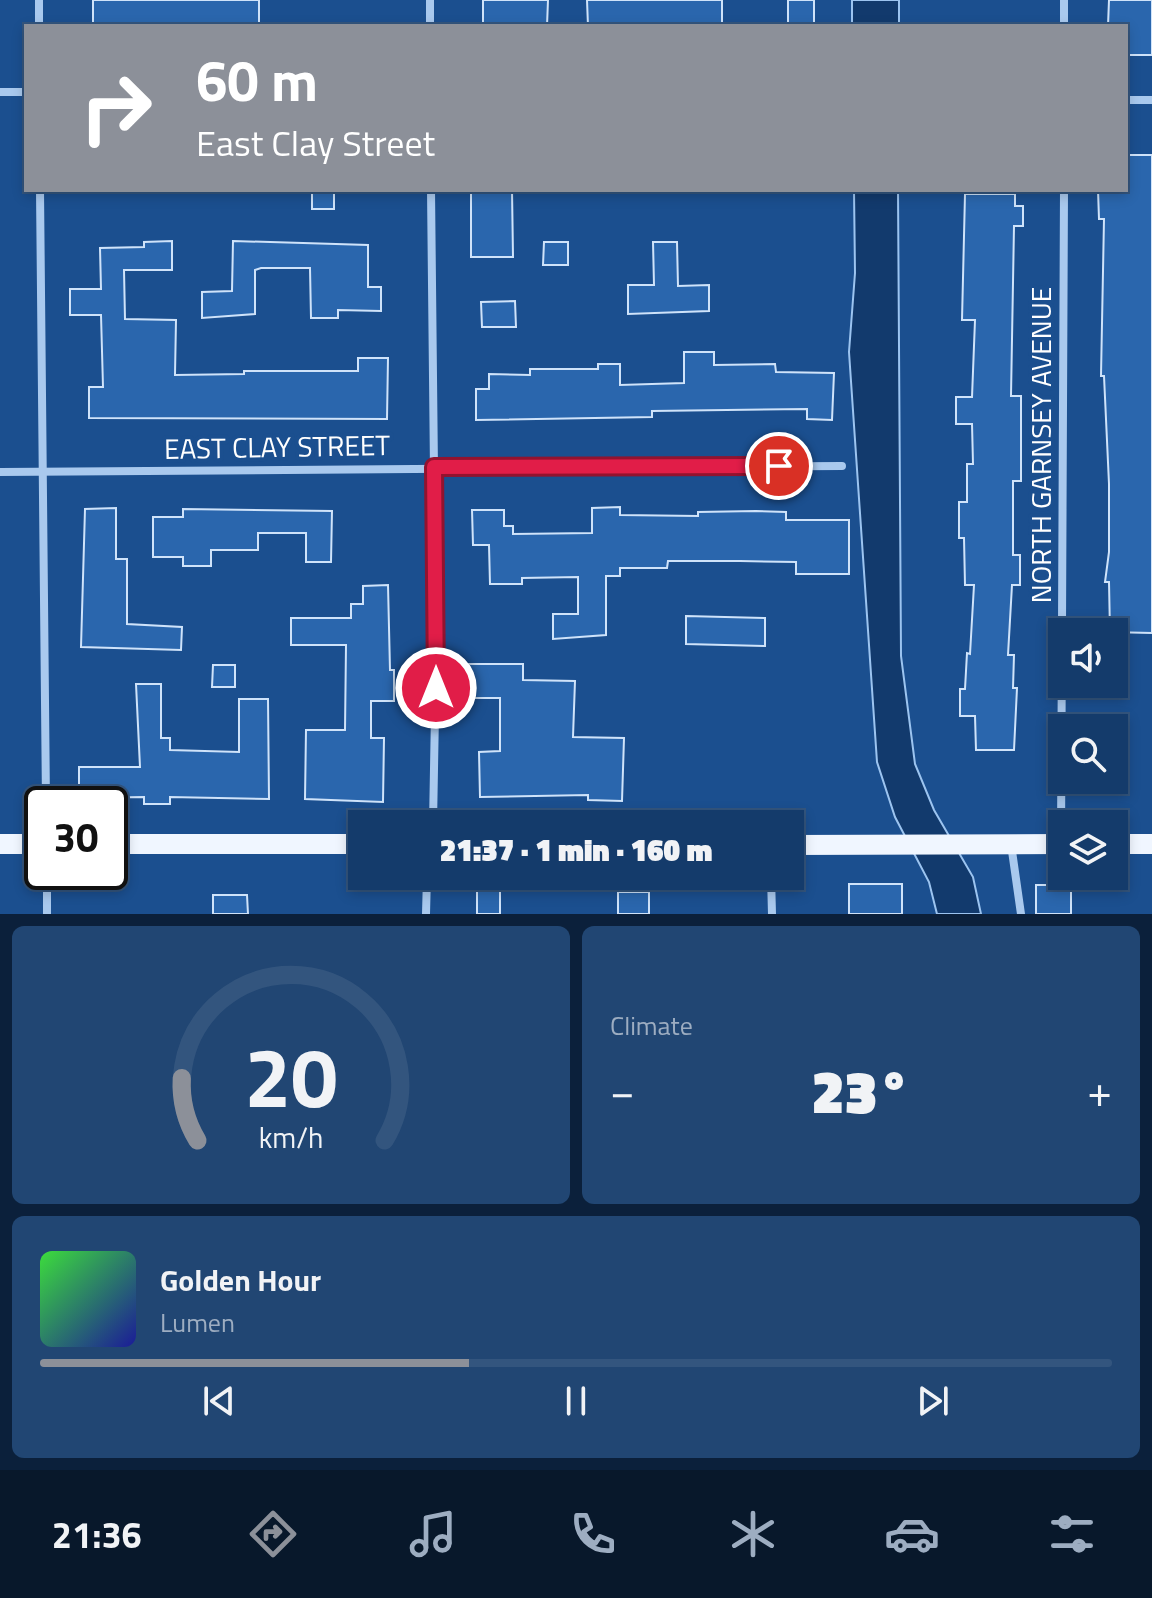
<!DOCTYPE html>
<html lang="en">
<head>
<meta charset="utf-8">
<style>
	body { margin:0; font-family:"Titillium Web",sans-serif; background:#214673; color:#f1f3f6; height:100vh; display:flex; flex-direction:column; font-size:30px; white-space:nowrap }
	* { box-sizing:border-box; margin:0 }
	p { font-size:26px; color:#9dadc1 }
	.icon { flex:none; width:44px; height:44px; fill:none; stroke:currentColor; stroke-width:2; stroke-linecap:round; stroke-linejoin:round }
	.map { position:relative; height:914px; overflow:hidden }
	.sheet { display:flex; flex-direction:column; gap:12px; padding:12px; background:#0b203b; flex:1 }
	.sheet>* { flex:none }
	.banner { position:absolute; left:24px; top:24px; width:1104px; height:168px; border-radius:0px; box-shadow:0 4px 12px #0003,0 0 0 2px #33557e; background:#8c9099; color:#fff; overflow:hidden }
	.buttons { position:absolute; left:1048px; top:618px; display:grid; gap:16px }
	.buttons a { display:grid; place-items:center; width:80px; height:80px; border-radius:0px; background:#143b6b; box-shadow:0 4px 12px #0003,0 0 0 2px #33557e; font-size:40px }
	.speed { position:absolute; left:24px; top:786px; display:flex; gap:16px; font-size:40px; font-weight:700; text-align:center }
	.speed>* { display:grid; place-content:center; width:104px; height:104px; border-radius:50%; background:#143b6b; box-shadow:0 4px 12px #0003,0 0 0 2px #33557e; line-height:1 }
	.speed .limit { border:4px solid #111; border-radius:12px; background:#fff; color:#111 }
	.pin { position:absolute; display:grid; place-items:center; width:68px; height:68px; color:#fff; margin:-34px; border:4px solid #fff; border-radius:50%; box-shadow:0 2px 8px #0007 }
	.me { position:absolute; width:88px; margin:-44px; rotate:0deg; stroke-linejoin:round; filter:drop-shadow(0 0 6px #0008) }
	.turn { display:flex; align-items:center; gap:28px; height:168px; padding:0 40px; font-size:36px }
	.turn .icon { width:104px; height:104px; stroke-width:2.5 }
	.turn b { display:block; font-size:56px; line-height:68px }
	.big { font-size:60px; font-weight:800; line-height:1.1 }
	.sheet .widget { flex:1; display:flex; flex-direction:column; justify-content:center; gap:12px; min-width:0; padding:0 28px; border-radius:12px; background:#214673 }
	.sheet .dial { align-items:center; gap:0 }
	.dial svg { height:208px; overflow:visible; fill:none; stroke:#33557e; stroke-width:7; stroke-linecap:round; text-anchor:middle }
	.dial text { fill:#f1f3f6; stroke:none }
	.song { display:flex; align-items:center; gap:24px }
	.cover { width:96px; height:96px; border-radius:12px; background:linear-gradient(135deg,hsl(120 70% 55%),hsl(240 70% 35%)) }
	.played { height:8px; border-radius:4px; background:linear-gradient(90deg,#8c9099 40%,#33557e 40%) }
	.keys { display:flex; justify-content:space-around; direction:ltr }
	.heat { display:flex; justify-content:space-between; align-items:center; font-size:44px; direction:ltr }
	.sheet .tiles { flex:1; display:grid; gap:12px; grid-template-columns:1fr 1fr }
	.widget:last-child { grid-column:span 2 }
	.trip { position:absolute; left:348px; top:810px; width:456px; height:80px; border-radius:0px; background:#143b6b; box-shadow:0 4px 12px #0003,0 0 0 2px #33557e; font-weight:800; line-height:80px; text-align:center }
	.menu { display:flex; height:128px; justify-content:space-around; align-items:center; background:#08182b; color:#9dadc1 }
	.menu .icon { width:56px; height:56px }
	.menu .selected { color:#8c9099 }
	.menu b { font-size:36px; color:#f1f3f6 }
	.map>svg:first-child { display:block }
</style>
</head>
<body>
<div class="map">
<svg width="1152" height="914" viewBox="0 0 1152 914">
	<rect width="100%" height="100%" fill="#1b4f8f"/>
	<!-- water -->
	<g fill="#123a6d" stroke="#9cc4f0" stroke-width="2">
		<rect x="852" y="0" width="47" height="26"/>
		<path d="M 854,190 L 898,190 L 901,656 L 915,764 L 934,810 L 973,877 L 981,914 L 937,914 L 929,882 L 895,817 L 877,762 L 849,352 L 855,273 Z"/>
	</g>
	<!-- building -->
	<g fill="#2a66ad" stroke="#cfe3fa" stroke-width="2">
		<rect x="93" y="0" width="166" height="26"/>
		<path d="M 483,0 L 548,0 L 547,26 L 483,26 Z"/>
		<path d="M 587,0 L 722,0 L 722,26 L 588,26 Z"/>
		<rect x="788" y="0" width="26" height="26"/>
		<path d="M 1109,0 L 1152,0 L 1152,55 L 1126,55 L 1126,26 L 1108,26 Z"/>
		<path d="M 1126,155 L 1152,155 L 1152,633 L 1110,632 L 1109,582 L 1105,582 L 1109,552 L 1109,484 L 1104,376 L 1101,376 L 1104,219 L 1099,219 L 1098,190 L 1126,190 Z"/>
		<rect x="312" y="190" width="22" height="19"/>
		<path d="M 471,190 L 512,190 L 513,257 L 471,257 Z"/>
		<path d="M 965,194 L 1015,194 L 1015,206 L 1023,206 L 1023,226 L 1014,226 L 1011,396 L 1021,396 L 1021,481 L 1013,481 L 1013,555 L 1020,555 L 1020,585 L 1012,585 L 1008,655 L 1014,655 L 1013,688 L 1017,688 L 1014,750 L 976,750 L 975,716 L 960,716 L 960,689 L 965,689 L 967,653 L 970,654 L 974,585 L 965,585 L 964,538 L 959,538 L 959,502 L 967,502 L 967,464 L 973,464 L 972,424 L 956,424 L 956,397 L 972,397 L 975,320 L 962,320 Z"/>
		<path d="M 172,241 L 172,270 L 124,270 L 125,319 L 176,320 L 175,375 L 244,374 L 244,371 L 358,371 L 358,358 L 388,358 L 387,419 L 89,418 L 89,387 L 103,387 L 101,315 L 70,315 L 70,289 L 101,289 L 100,248 L 144,247 L 144,242 Z"/>
		<path d="M 233,241 L 368,245 L 368,287 L 381,287 L 381,311 L 338,310 L 338,318 L 311,318 L 310,268 L 261,268 L 255,270 L 255,314 L 202,318 L 202,292 L 232,291 Z"/>
		<path d="M 544,242 L 568,242 L 568,265 L 543,265 Z"/>
		<path d="M 653,242 L 677,242 L 678,286 L 709,285 L 709,311 L 628,314 L 628,285 L 654,285 Z"/>
		<path d="M 515,301 L 516,327 L 482,327 L 481,302 Z"/>
		<path d="M 684,352 L 714,352 L 714,365 L 775,364 L 776,372 L 834,373 L 832,420 L 807,419 L 807,409 L 652,411 L 652,417 L 476,420 L 476,389 L 489,389 L 489,374 L 530,375 L 530,369 L 598,369 L 598,364 L 620,364 L 620,385 L 684,383 Z"/>
		<path d="M 620,507 L 620,515 L 698,516 L 698,512 L 756,511 L 786,512 L 786,520 L 849,520 L 849,574 L 796,574 L 796,562 L 740,561 L 668,561 L 667,568 L 620,568 L 620,576 L 606,576 L 606,635 L 553,639 L 553,614 L 578,614 L 578,577 L 522,578 L 522,584 L 490,584 L 489,545 L 473,545 L 472,510 L 504,510 L 504,526 L 513,526 L 513,534 L 592,533 L 592,508 Z"/>
		<path d="M 116,508 L 116,559 L 127,559 L 127,624 L 182,627 L 181,650 L 81,647 L 85,509 Z"/>
		<path d="M 183,509 L 332,511 L 331,562 L 306,562 L 306,533 L 258,533 L 258,550 L 211,550 L 211,566 L 183,566 L 183,557 L 153,557 L 153,517 L 183,517 Z"/>
		<path d="M 388,585 L 390,670 L 394,670 L 394,701 L 371,701 L 371,738 L 384,738 L 383,802 L 305,799 L 306,730 L 345,730 L 346,645 L 291,645 L 291,618 L 351,618 L 351,604 L 363,604 L 363,586 Z"/>
		<path d="M 686,616 L 765,618 L 765,646 L 686,644 Z"/>
		<path d="M 469,664 L 523,664 L 523,680 L 575,681 L 573,737 L 624,738 L 622,801 L 588,800 L 588,795 L 480,797 L 479,752 L 500,751 L 500,698 L 469,698 Z"/>
		<path d="M 213,665 L 235,665 L 235,687 L 212,687 Z"/>
		<path d="M 136,684 L 161,684 L 161,738 L 170,738 L 170,750 L 239,752 L 239,699 L 268,699 L 269,799 L 170,797 L 170,804 L 144,804 L 144,797 L 79,798 L 79,767 L 140,767 Z"/>
		<rect x="477" y="883" width="23" height="31"/>
		<rect x="849" y="884" width="53" height="30"/>
		<rect x="1036" y="885" width="35" height="29"/>
		<rect x="618" y="892" width="31" height="22"/>
		<path d="M 213,895 L 247,895 L 248,914 L 213,914 Z"/>
	</g>
	<g fill="none" stroke-linecap="round" stroke-linejoin="round">
		<!-- minor -->
		<g stroke="#a9c9ee" stroke-width="8">
			<path d="M 39,0 L 39,26"/>
			<path d="M 430,0 L 430,26"/>
			<path d="M 1064,0 L 1064,26"/>
			<path d="M 0,92 L 26,92"/>
			<path d="M 1126,100 L 1152,100"/>
			<path d="M 40,190 L 46,804"/>
			<path d="M 431,190 L 436,658 L 433,824"/>
			<path d="M 0,472 L 842,466"/>
			<path d="M 1061,843 L 1064,190"/>
			<path d="M 1011,844 L 1021,914"/>
			<path d="M 47,872 L 47,914"/>
			<path d="M 771,876 L 772,914"/>
			<path d="M 426,914 L 427,876"/>
		</g>
		<!-- primary -->
		<g stroke="#f0f6ff" stroke-width="20">
			<path d="M 0,844 L 42,844"/>
			<path d="M 110,844 L 362,844"/>
			<path d="M 1114,844 L 1152,844"/>
			<path d="M 790,845 L 1062,844"/>
		</g>
	</g>
	<g fill="none" stroke-linecap="round" stroke-linejoin="round">
		<defs>
			<path id="route" d="M 436,688 L 434,467 L 779,466"/>
		</defs>
		<!-- route casing -->
		<use href="#route" stroke="#92132f" stroke-width="20"/>
		<!-- route -->
		<use href="#route" stroke="#e11d48" stroke-width="14"/>
	</g>
	<g text-anchor="middle" stroke-width="8" stroke-linejoin="round" paint-order="stroke">
		<!-- street labels -->
		<g font-size="28" fill="#fff" stroke="#1b4f8f">
			<text transform="translate(1041 445) rotate(-90)" y="10">NORTH GARNSEY AVENUE</text>
			<text transform="translate(277 447) rotate(-1)" y="10">EAST CLAY STREET</text>
		</g>
	</g>
</svg>
<div class="buttons">
<a><svg class="icon" aria-label="sound" viewBox="0 0 24 24"><path d="M4 9h4l5-4v14l-5-4H4zM17 9q2 3 0 6"/></svg></a>
<a><svg class="icon" aria-label="search" viewBox="0 0 24 24"><circle cx="10" cy="10" r="6"/><path d="M15 15l6 6"/></svg></a>
<a><svg class="icon" aria-label="layers" viewBox="0 0 24 24"><path d="M12 4l9 5-9 5-9-5zM3 14l9 5 9-5"/></svg></a>
</div>
<div class="speed"><div class="limit">30</div></div>
<div class="pin" style="left:779px;top:466px;background:#d93025"><svg class="icon" aria-label="arrive" viewBox="0 0 24 24"><path d="M6 21V4h12l-3 4 3 4H6"/></svg></div>
<svg class="me" style="left:436px;top:688px" viewBox="-20 -20 40 40"><circle r="17" fill="#e11d48" stroke="#fff" stroke-width="3"/><path d="M0-11L8 9 0 5-8 9z" fill="#fff"/></svg>
<div class="trip">21:37 · 1 min · 160 m</div>
<div class="banner">
<div class="turn"><svg class="icon" aria-label="right" viewBox="0 0 24 24"><path d="M7 20v-9h11M14 6l5 5-5 5"/></svg><div><b>60 m</b>East Clay Street</div></div>
</div>
</div>
<section class="sheet">
<div class="tiles">
<div class="widget dial"><svg viewBox="0 0 100 80">
<path d="M14 69A42 42 0 1 1 86 69"/>
<path d="M14 69A42 42 0 0 1 8 45" stroke="#8c9099"/>
<text x="50" y="56" font-size="32" font-weight="700">20</text>
<text x="50" y="72" font-size="11">km/h</text>
</svg></div>
<div class="widget"><p>Climate</p>
<div class="heat"><a>−</a><b class="big">23°</b><a>+</a></div>
</div>
<div class="widget">
<div class="song"><i class="cover"></i><div><b>Golden Hour</b><p>Lumen</p></div></div>
<div class="played"></div>
<div class="keys"><svg class="icon" aria-label="previous" viewBox="0 0 24 24"><path d="M18 5L8 12l10 7zM5 5v14"/></svg><svg class="icon" aria-label="pause" viewBox="0 0 24 24"><path d="M8 5v14M16 5v14"/></svg><svg class="icon" aria-label="next" viewBox="0 0 24 24"><path d="M6 5l10 7-10 7zM19 5v14"/></svg></div>
</div>
</div>
</section>
<nav class="menu">
<b>21:36</b>
<svg class="icon selected" aria-label="directions" viewBox="0 0 24 24"><path d="M12 3l9 9-9 9-9-9zM9 14v-3h6M13 9l2 2-2 2"/></svg>
<svg class="icon" aria-label="music" viewBox="0 0 24 24"><path d="M9 18V5l10-2v13"/><circle cx="6" cy="18" r="3"/><circle cx="16" cy="16" r="3"/></svg>
<svg class="icon" aria-label="phone" viewBox="0 0 24 24"><path d="M5 4h4l2 5-3 2q2 4 5 5l2-3 5 2v4C11 20 4 13 5 4z"/></svg>
<svg class="icon" aria-label="climate" viewBox="0 0 24 24"><path d="M12 3v18M4 7l16 10M4 17L20 7"/></svg>
<svg class="icon" aria-label="car" viewBox="0 0 24 24"><path d="M5 17H2v-5l4-1 3-4h7l3 4 3 1v5h-3M9 17h6M6 11h13"/><circle cx="7" cy="17" r="2"/><circle cx="17" cy="17" r="2"/></svg>
<svg class="icon" aria-label="filters" viewBox="0 0 24 24"><path d="M4 7h16M4 17h16"/><circle cx="9" cy="7" r="2"/><circle cx="15" cy="17" r="2"/></svg>
</nav>
</body>
</html>
